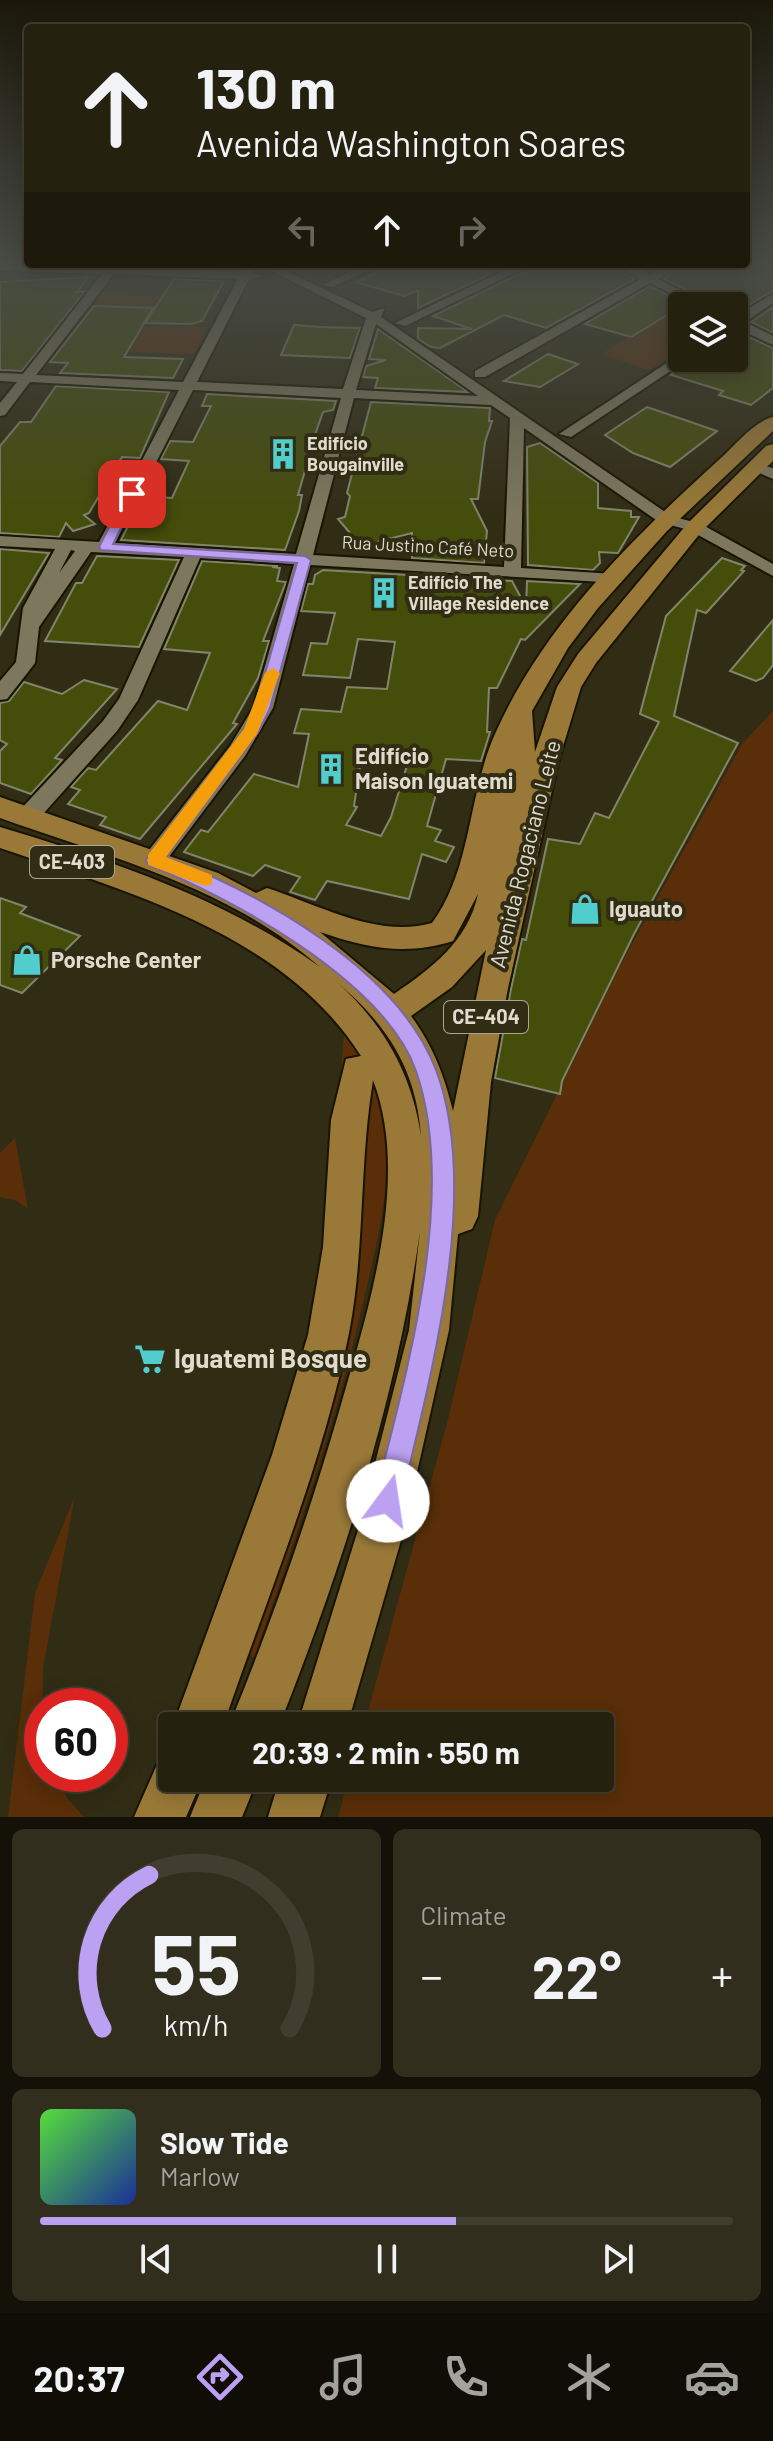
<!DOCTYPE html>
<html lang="en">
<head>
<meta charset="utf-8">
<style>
	body { margin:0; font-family:Barlow,sans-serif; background:#312e1d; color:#f1f3f6; height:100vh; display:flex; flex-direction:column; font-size:30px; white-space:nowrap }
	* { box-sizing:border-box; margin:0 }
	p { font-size:26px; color:#a3a39e }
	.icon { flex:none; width:44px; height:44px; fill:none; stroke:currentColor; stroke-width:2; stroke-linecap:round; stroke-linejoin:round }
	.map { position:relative; height:1817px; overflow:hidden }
	.sheet { display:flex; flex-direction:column; gap:12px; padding:12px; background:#141208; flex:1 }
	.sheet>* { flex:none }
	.guide { position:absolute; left:24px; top:24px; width:726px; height:244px; border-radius:8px; box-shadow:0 4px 20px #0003,0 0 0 2px #423e2f; background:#25210f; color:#f1f3f6; overflow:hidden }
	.fabs { position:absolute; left:668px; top:292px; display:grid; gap:16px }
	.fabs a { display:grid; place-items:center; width:80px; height:80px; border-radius:8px; background:#25210f; box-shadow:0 4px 20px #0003,0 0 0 2px #423e2f; font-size:40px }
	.speed { position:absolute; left:24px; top:1688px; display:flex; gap:16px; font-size:40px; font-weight:700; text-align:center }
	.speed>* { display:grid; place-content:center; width:104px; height:104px; border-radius:50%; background:#25210f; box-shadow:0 4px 20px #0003,0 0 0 2px #423e2f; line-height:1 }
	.speed .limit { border:12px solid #d22; background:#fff; color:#111 }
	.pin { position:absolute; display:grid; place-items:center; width:68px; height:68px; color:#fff; margin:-34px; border-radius:16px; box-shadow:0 4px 12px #0006 }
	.me { position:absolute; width:88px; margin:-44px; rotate:14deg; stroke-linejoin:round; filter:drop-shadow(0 0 6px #0008) }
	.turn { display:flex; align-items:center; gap:28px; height:168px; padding:0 40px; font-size:36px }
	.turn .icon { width:104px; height:104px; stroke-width:2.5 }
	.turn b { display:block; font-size:56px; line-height:68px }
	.lanes { display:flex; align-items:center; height:76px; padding:0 40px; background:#0003; justify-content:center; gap:40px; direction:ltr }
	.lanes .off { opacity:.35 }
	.big { font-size:60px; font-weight:700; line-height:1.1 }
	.sheet .card { flex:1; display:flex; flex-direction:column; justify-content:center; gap:12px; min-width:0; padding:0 28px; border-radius:12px; background:#312e1d }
	.sheet .dial { align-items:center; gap:0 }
	.dial svg { height:208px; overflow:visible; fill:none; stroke:#423e2f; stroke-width:7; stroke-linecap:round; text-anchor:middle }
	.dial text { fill:#f1f3f6; stroke:none }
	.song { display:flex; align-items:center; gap:24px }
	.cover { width:96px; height:96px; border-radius:12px; background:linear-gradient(135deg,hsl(110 70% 55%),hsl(230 70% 35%)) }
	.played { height:8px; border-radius:4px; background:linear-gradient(90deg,#bca0f2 60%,#423e2f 60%) }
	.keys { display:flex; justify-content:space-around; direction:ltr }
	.heat { display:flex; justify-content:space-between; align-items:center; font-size:44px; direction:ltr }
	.sheet .tiles { flex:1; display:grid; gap:12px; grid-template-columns:1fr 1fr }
	.card:last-child { grid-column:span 2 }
	.trip { position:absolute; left:158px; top:1712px; width:456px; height:80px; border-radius:8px; background:#25210f; box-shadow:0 4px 20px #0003,0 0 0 2px #423e2f; font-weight:700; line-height:80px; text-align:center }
	.menu { display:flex; height:128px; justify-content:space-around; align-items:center; background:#0f0d06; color:#a3a39e }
	.menu .icon { width:56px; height:56px }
	.menu .selected { color:#bca0f2 }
	.menu b { font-size:36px; color:#f1f3f6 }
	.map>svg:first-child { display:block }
</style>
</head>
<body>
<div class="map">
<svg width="773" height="1817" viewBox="0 0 773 1817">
	<rect width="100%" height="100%" fill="#312c14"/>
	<!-- green -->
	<g fill="#592e08">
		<path d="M 102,292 L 162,295 L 152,309 L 92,307 Z"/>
		<path d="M 687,303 L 694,306 L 682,306 L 682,350 L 649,370 L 601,354 Z"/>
		<path d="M 142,326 L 207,327 L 194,354 L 126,352 Z"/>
		<path d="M 773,711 L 773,1817 L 338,1817 L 349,1778 L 600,1778 L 600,1726 L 364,1726 L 448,1419 L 495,1220 L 620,966 L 742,744 Z"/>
		<path d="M 344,1032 C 370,1068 384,1104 386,1149 C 389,1199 375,1251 364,1299 C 336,1422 295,1539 254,1658 L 249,1654 L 315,1442 Z"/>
		<path d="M 15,1138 L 28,1209 L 15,1200 L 0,1197 L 0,1153 Z"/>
		<path d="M 75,1496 L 43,1668 L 42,1774 L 58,1774 L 66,1797 L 84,1817 L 8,1817 L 35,1593 Z"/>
	</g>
	<!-- building -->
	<g fill="#454d0b" stroke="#80856b" stroke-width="2" fill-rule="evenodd">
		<path d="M 746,262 L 773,266 L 773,291 L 734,314 L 734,306 L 704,299 L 664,279 L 685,264 Z"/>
		<path d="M 396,264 L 457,264 L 491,274 L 418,308 L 418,290 L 404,296 L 356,282 Z"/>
		<path d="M 566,264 L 611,264 L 635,279 L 546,328 L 504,315 L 440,348 L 431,347 L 418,339 L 418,328 L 472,329 L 433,316 L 517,275 Z"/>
		<path d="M 88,277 L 77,292 L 85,291 L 22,371 L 0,370 L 0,282 Z"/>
		<path d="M 174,279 L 224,281 L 202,321 L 192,324 L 145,323 Z"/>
		<path d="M 650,286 L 685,304 L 631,337 L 585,324 Z"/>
		<path d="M 94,306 L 153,308 L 124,357 L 183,359 L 173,378 L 60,373 L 68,363 L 50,362 Z"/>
		<path d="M 773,307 L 773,333 L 751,322 Z"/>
		<path d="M 294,325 L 321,327 L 360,328 L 350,358 L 281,355 Z"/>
		<path d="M 378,329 L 468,392 L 375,388 L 378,378 L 363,377 L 366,366 L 386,360 L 369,359 Z"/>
		<path d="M 734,330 L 773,348 L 773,388 L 751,405 L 719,395 L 723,391 L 671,375 L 696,358 L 734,358 Z"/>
		<path d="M 548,354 L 578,364 L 540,387 L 504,381 Z"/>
		<path d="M 56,386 L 169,392 L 140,458 L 122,457 L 89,513 L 84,515 L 95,524 L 73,531 L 66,523 L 59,537 L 0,533 L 0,446 L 20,422 L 31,422 Z"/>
		<path d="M 207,394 L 336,401 L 333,410 L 323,412 L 316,432 L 298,495 L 302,495 L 299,511 L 285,550 L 121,540 L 143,496 L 172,498 L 189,461 L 161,459 L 170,441 L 193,442 L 211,406 L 202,406 Z"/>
		<path d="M 371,402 L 490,408 L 489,421 L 492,421 L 485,442 L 478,499 L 471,499 L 487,531 L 484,563 L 412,558 L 412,533 L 361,546 L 338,519 L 345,517 L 350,496 L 347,493 Z"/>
		<path d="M 647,407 L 717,431 L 670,467 L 633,453 L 605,435 Z"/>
		<path d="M 540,443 L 598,483 L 598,508 L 631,511 L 631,517 L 639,517 L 618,553 L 599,552 L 600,563 L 593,570 L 528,565 L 527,447 Z"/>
		<path d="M 0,549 L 49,553 L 0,635 Z"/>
		<path d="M 97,556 L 179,560 L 139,647 L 45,641 L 76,583 L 82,583 Z"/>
		<path d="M 722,558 L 745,566 L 741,570 L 744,571 L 706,613 L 697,610 L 674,716 L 738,743 L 634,934 L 562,1081 L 560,1094 L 495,1078 L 511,989 L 522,939 L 526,940 L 548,839 L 580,844 L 595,813 L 609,818 L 659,722 L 640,714 L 666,616 Z"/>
		<path d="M 202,561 L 278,566 L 272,567 L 280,568 L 277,581 L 286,582 L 263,641 L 269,641 L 258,678 L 233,723 L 237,724 L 140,839 L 100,825 L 106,817 L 68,804 L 80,790 L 71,787 L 88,768 L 96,770 L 158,701 L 187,710 L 210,653 L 164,649 Z"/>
		<path d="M 323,570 L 512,581 L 526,607 L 527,581 L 580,584 L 525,640 L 521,639 L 497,688 L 489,688 L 487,732 L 490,732 L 481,761 L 446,759 L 427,826 L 441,830 L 435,841 L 454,847 L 446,862 L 422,854 L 409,899 L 327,881 L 315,900 L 290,892 L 300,877 L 265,865 L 253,876 L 184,852 L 201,830 L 208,832 L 254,774 L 298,787 L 309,734 L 294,733 L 301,709 L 341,712 L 347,687 L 387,689 L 395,642 L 358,639 L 350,678 L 303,675 L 311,643 L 327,644 L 335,613 L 301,611 L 308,584 L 313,584 L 315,575 ZM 362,753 L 410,756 L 391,817 L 381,836 L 346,825 L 357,807 L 354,806 Z"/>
		<path d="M 773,620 L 773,665 L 763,678 L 756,681 L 730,671 Z"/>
		<path d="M 84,680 L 117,689 L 55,758 L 62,760 L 31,794 L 0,783 L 0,751 L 7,744 L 0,740 L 0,703 L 9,701 L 24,682 L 62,694 Z"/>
		<path d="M 0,898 L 26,907 L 20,913 L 80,936 L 22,993 L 0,985 Z"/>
	</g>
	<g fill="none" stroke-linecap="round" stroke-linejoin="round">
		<defs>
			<g id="minor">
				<path d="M 0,264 L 107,267 L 122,264 L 119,268 L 241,272 L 245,264 L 271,264 L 372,312 L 385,308 L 381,317 L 671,516 L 701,524 L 773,564 L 773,576 L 689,530 L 659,522 L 524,428 L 521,568 L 614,574 L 623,579 L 620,583 L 310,565 L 273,708 L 245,756 L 162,866 L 146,866 L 142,860 L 146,854 L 230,746 L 253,708 L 294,564 L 200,558 L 138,700 L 117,731 L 35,823 L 19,823 L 16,817 L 19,811 L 103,721 L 119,699 L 184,557 L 91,552 L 39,627 L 35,663 L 7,699 L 0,700 L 0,681 L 16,662 L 23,608 L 55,549 L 0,546 L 0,536 L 99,542 L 179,390 L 30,382 L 5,415 L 0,416 L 0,403 L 17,382 L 0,381 L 0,373 L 23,374 L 102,274 L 0,270 ZM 257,264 L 366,318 L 343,389 L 197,382 L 249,279 L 263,276 L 252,272 ZM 114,274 L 238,279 L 183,382 L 36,375 ZM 376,324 L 478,396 L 356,390 ZM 193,390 L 341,398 L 296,554 L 115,543 ZM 354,398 L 491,405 L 510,418 L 504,567 L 313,555 ZM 71,550 L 75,551 L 59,573 Z"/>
				<path d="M 367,264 L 383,264 L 332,287 L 322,285 Z"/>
				<path d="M 518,264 L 533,264 L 405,326 L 395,323 Z"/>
				<path d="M 614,264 L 629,264 L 650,274 L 668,264 L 682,264 L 658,279 L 711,306 L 696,306 L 650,283 L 485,377 L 475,377 L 475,371 L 641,279 Z"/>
				<path d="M 773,294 L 773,303 L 745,322 L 773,336 L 773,345 L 734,327 L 734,317 Z"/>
				<path d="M 682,353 L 687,360 L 571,437 L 559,434 Z"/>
				<path d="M 750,463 L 773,468 L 773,479 L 750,469 Z"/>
			</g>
			<g id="major">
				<path d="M 773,417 L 773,431 L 667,531 L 598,608 L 568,648 L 532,711 L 535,752 L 557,687 L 578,654 L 688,523 L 766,446 L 773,444 L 773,461 L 702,531 L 596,663 L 581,687 L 558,763 L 508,988 L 491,1082 L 478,1216 L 472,1229 L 458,1234 L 449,1330 L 404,1530 L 347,1726 L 297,1726 L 358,1530 L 409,1330 L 420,1231 C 397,1398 341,1570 279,1726 L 229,1726 C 271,1624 307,1521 338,1415 C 366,1316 412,1181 373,1080 C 359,1164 365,1250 349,1333 C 323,1464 266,1600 223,1726 L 173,1726 L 272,1455 L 308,1335 L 323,1247 L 331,1120 L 346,1059 L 361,1056 C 284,934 128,892 0,848 L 0,827 C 112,861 224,898 320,967 C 231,888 110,857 0,818 L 0,797 L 218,873 L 256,893 L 267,888 C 317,904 378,939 432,923 C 472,869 468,794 495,734 C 544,624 634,537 721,458 C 735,445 755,421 773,417 ZM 478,894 C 468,941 432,968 394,994 L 320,932 C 366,948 406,956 453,941 ZM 486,950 L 453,1111 C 444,1075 433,1046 411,1016 L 452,987 ZM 338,983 C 388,1026 416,1069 421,1136 C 412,1074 384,1025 338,983 Z"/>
				<path d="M 172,1754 L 172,1778 L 203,1778 L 186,1817 L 134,1817 L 159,1760 Z"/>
				<path d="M 206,1778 L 258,1778 L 242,1817 L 190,1817 Z"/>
				<path d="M 280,1778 L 332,1778 L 320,1817 L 268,1817 Z"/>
			</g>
		</defs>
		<!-- minor casing -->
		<use href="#minor" stroke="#191400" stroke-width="4"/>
		<!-- major casing -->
		<use href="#major" stroke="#191400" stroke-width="4"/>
		<!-- minor -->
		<use href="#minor" fill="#7d775d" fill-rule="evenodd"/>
		<!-- major -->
		<use href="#major" fill="#9a7938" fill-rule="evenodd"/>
	</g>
	<!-- sky -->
	<linearGradient id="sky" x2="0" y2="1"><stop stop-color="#1b180b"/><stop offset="0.51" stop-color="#484b45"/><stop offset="1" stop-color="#484b45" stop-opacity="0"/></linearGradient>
	<rect width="773" height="516" fill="url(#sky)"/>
	<!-- route -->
	<path fill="#bca0f2" stroke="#7a689d" stroke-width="2" d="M 132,490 L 138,494 L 113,544 L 305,556 L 311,560 L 270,708 L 259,731 L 166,857 C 261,894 398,969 436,1070 C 482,1191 430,1379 401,1501 L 397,1510 L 388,1514 L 378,1510 L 374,1501 C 405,1378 459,1195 416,1071 C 385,982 231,897 148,865 L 146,860 L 245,729 L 255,708 L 297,563 L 101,550 L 99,547 L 126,494 Z"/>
	<!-- slow -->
	<path fill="#f59e0b" d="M 273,668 L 280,673 L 257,734 L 166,857 L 212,875 L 212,884 L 205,886 L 148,865 L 148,855 L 244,729 L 265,673 Z"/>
	<!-- icons -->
	<defs>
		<symbol id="building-bare" viewBox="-9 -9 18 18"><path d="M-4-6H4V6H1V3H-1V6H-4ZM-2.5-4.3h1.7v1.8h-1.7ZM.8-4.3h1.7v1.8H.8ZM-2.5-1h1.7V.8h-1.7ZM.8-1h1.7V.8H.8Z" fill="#52cdce" stroke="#312c14" stroke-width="2.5" paint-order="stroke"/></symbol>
		<symbol id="shop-bare" viewBox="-9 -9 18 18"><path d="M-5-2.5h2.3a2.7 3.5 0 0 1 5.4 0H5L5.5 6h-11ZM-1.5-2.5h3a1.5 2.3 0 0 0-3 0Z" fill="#52cdce" stroke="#312c14" stroke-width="2.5" paint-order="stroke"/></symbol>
		<symbol id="supermarket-bare" viewBox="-9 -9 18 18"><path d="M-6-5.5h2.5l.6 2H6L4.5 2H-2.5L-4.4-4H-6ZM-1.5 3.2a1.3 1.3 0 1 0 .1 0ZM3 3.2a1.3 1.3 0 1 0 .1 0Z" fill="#52cdce" stroke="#312c14" stroke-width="2.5" paint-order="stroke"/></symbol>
	</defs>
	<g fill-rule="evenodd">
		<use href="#building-bare" x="261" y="432" width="44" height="44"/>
		<use href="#building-bare" x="362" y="571" width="44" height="44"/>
		<use href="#building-bare" x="309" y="747" width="44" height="44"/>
		<use href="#shop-bare" x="563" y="887" width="44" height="44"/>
		<use href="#shop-bare" x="5" y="938" width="44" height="44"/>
		<use href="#supermarket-bare" x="128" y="1337" width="44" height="44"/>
	</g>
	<g text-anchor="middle" stroke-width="8" stroke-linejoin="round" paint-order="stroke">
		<!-- far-poi labels -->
		<g font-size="18" font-weight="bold" fill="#dfdcce" stroke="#312c14" text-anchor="start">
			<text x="307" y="450">Edifício<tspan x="307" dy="21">Bougainville</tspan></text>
			<text x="408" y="589">Edifício The<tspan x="408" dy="21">Village Residence</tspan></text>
		</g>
		<!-- far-street labels -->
		<g font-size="18" fill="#dfdcce" stroke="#312c14">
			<text transform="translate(428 547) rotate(3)" y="6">Rua Justino Café Neto</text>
		</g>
		<!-- shield labels -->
		<g fill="#312c14" stroke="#aba796" stroke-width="2">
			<rect x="30" y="846" width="84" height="32" rx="6"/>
			<rect x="444" y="1001" width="84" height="32" rx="6"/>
		</g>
		<g font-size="20" font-weight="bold" fill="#dfdcce">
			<text x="72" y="869">CE-403</text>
			<text x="486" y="1024">CE-404</text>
		</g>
		<!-- poi labels -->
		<g font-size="22" font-weight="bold" fill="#dfdcce" stroke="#312c14" text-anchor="start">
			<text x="355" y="764">Edifício<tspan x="355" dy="25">Maison Iguatemi</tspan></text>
			<text x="609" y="917">Iguauto</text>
			<text x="51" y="968">Porsche Center</text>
		</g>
		<!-- street labels -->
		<g font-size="22" fill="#dfdcce" stroke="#312c14">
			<text transform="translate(525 854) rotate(-76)" y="8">Avenida Rogaciano Leite</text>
		</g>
		<!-- near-poi labels -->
		<g font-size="26" font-weight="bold" fill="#dfdcce" stroke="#312c14" text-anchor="start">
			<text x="174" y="1368">Iguatemi Bosque</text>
		</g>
	</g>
</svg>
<div class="fabs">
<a><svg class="icon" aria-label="layers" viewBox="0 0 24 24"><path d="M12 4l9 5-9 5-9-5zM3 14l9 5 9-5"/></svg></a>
</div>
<div class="speed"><div class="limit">60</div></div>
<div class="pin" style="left:132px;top:494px;background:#d93025"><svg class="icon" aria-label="arrive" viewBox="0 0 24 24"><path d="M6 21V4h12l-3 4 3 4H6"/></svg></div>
<svg class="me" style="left:388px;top:1501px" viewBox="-20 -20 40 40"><circle r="19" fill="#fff"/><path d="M0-13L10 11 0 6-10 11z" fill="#bca0f2"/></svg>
<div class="trip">20:39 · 2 min · 550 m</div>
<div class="guide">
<div class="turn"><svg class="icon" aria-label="ahead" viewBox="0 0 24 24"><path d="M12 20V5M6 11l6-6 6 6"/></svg><div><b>130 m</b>Avenida Washington Soares</div></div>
<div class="lanes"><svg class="icon off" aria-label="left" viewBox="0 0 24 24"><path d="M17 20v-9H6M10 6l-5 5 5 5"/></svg><svg class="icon" aria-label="ahead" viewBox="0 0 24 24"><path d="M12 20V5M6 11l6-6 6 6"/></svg><svg class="icon off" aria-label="right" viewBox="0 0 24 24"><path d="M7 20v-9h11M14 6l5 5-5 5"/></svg></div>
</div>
</div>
<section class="sheet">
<div class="tiles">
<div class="card dial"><svg viewBox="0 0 100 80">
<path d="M14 69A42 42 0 1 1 86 69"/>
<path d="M14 69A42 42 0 0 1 32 10" stroke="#bca0f2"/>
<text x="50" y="56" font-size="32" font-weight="700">55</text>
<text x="50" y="72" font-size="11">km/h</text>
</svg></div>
<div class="card"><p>Climate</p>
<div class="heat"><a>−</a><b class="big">22°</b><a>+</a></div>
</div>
<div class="card">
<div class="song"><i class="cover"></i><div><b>Slow Tide</b><p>Marlow</p></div></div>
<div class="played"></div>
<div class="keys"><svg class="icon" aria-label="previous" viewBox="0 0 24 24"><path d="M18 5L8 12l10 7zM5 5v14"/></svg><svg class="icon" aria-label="pause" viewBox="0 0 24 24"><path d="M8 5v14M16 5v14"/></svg><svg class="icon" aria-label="next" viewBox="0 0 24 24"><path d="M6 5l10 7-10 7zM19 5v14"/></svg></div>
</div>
</div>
</section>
<nav class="menu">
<b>20:37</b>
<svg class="icon selected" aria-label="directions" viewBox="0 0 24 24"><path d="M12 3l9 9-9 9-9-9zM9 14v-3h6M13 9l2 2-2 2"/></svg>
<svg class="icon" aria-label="music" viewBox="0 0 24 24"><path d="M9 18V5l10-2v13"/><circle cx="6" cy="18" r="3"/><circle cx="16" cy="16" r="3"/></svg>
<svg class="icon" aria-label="phone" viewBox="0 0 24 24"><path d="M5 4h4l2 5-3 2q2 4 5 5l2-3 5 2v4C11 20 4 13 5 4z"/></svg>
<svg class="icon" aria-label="climate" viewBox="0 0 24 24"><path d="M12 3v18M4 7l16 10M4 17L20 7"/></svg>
<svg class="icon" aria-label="car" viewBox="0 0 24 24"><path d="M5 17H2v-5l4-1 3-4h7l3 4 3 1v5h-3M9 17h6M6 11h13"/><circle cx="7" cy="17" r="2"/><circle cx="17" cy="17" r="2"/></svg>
</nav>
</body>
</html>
